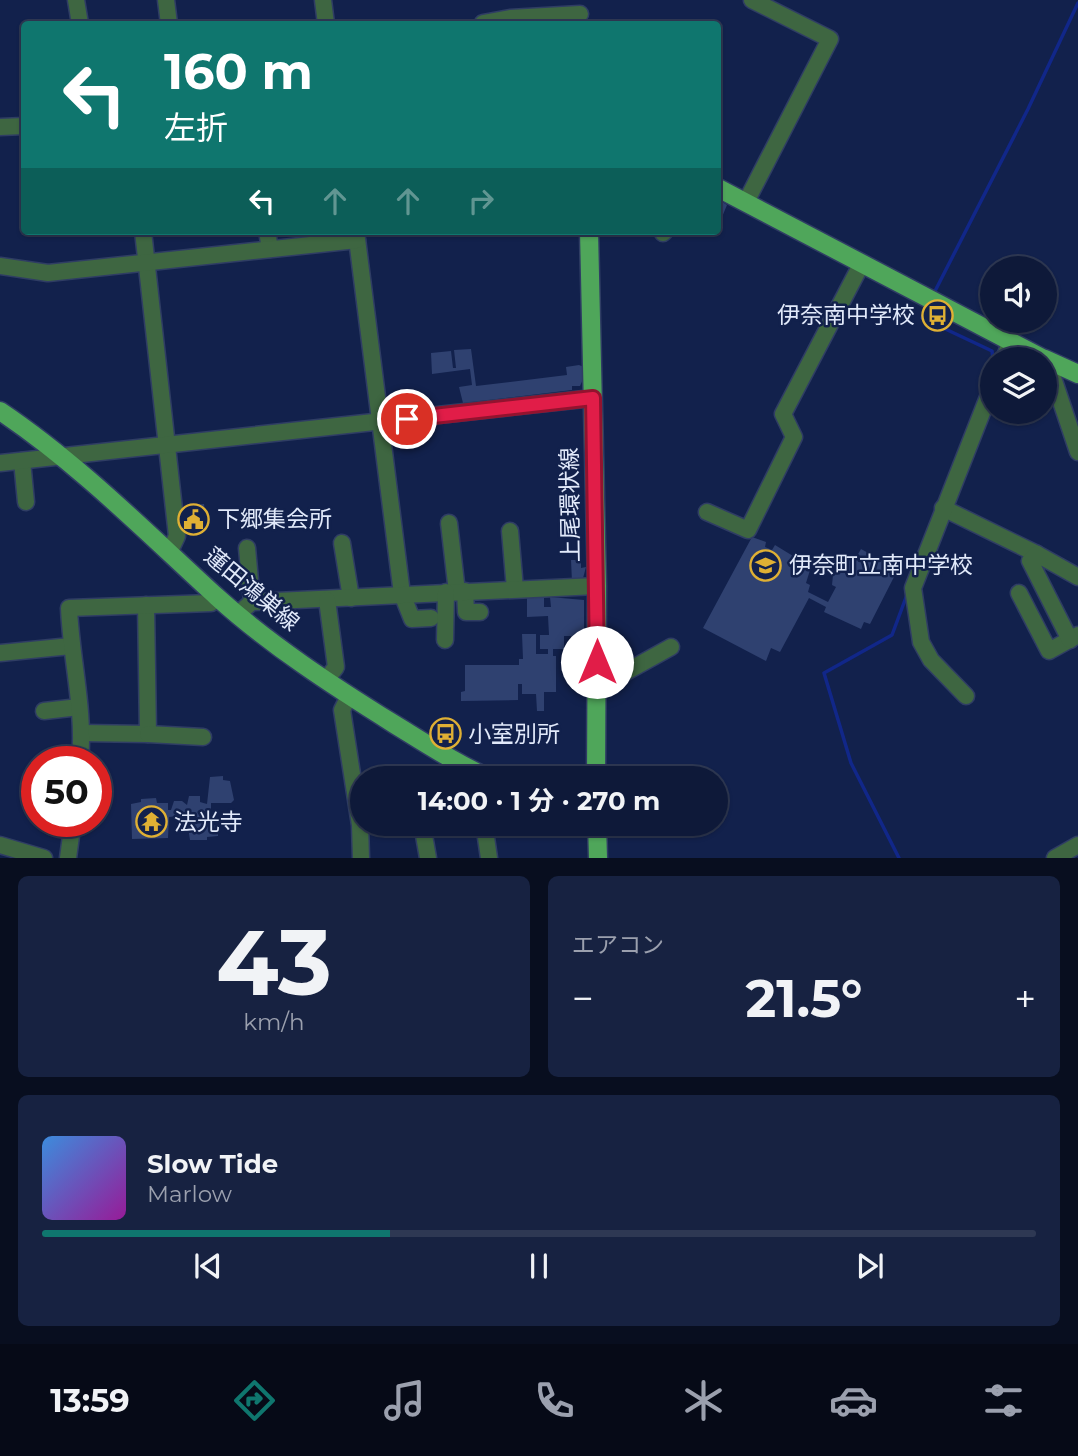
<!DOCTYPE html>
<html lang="ja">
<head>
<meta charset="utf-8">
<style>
	body { margin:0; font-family:Montserrat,"Noto Sans JP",sans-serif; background:#172241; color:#f1f3f6; height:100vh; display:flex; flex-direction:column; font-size:26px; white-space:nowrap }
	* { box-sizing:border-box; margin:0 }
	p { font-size:23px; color:#9ba0ae }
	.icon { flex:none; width:38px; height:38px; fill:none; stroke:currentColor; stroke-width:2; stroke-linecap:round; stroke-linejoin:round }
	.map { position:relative; height:858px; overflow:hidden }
	.panel { display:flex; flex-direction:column; gap:18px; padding:18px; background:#080e1f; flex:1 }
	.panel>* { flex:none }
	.hud { position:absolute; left:21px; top:21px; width:700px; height:214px; border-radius:7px; box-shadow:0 2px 5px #0004,0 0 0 2px #2e3853; background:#0f766e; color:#fff; overflow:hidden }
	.fabs { position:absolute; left:980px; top:256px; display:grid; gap:14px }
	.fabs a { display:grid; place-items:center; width:77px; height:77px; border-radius:50%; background:#0e1939; box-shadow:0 2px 5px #0004,0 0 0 2px #2e3853; font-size:35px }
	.speed { position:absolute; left:21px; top:746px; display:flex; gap:14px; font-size:35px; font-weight:700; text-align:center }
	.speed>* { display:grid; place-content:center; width:91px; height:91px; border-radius:50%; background:#0e1939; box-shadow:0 2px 5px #0004,0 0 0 2px #2e3853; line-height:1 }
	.speed .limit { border:10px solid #d22; background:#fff; color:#111 }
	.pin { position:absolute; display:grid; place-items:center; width:60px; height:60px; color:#fff; margin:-30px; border:4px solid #fff; border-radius:50%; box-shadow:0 2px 7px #0007 }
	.me { position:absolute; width:77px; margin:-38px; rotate:0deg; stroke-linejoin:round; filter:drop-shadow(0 0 5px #0008) }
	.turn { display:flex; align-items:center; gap:24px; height:147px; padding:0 28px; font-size:32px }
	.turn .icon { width:91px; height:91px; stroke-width:2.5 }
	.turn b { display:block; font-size:49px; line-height:60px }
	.lanes { display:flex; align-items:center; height:66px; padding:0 28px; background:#0003; justify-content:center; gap:35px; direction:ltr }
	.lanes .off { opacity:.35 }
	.big { font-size:52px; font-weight:700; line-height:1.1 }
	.panel .card { flex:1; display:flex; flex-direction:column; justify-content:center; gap:10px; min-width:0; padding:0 24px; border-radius:10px; background:#172241 }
	.panel .dial { align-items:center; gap:0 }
	.dial b { font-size:91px; line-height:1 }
	.song { display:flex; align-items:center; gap:21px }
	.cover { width:84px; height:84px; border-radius:10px; background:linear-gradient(135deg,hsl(210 70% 55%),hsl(300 70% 35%)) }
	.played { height:7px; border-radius:4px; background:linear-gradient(90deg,#0f766e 35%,#2e3853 35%) }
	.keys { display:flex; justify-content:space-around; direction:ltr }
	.heat { display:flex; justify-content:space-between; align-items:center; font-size:38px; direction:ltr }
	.panel .tiles { flex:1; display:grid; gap:18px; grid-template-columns:1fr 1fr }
	.card:last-child { grid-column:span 2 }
	.trip { position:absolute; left:350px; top:766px; width:378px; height:70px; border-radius:35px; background:#0e1939; box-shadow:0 2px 5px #0004,0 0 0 2px #2e3853; font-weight:700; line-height:70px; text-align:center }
	.menu { display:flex; height:112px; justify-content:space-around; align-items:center; background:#060a17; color:#9ba0ae }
	.menu .icon { width:49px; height:49px }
	.menu .selected { color:#0f766e }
	.menu b { font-size:32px; color:#f1f3f6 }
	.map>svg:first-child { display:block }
</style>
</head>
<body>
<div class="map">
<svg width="1078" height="858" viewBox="0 0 1078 858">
	<rect width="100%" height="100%" fill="#12214c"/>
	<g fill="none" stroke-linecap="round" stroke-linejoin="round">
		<!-- stream -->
		<g stroke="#112789" stroke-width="3.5">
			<path d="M 933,295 L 1028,109 L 1078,3"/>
			<path d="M 928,305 L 922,318 L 992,351 L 993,359"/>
			<path d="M 985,385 L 992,366"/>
			<path d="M 899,858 L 851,763 L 824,673 L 892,635 L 908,592"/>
		</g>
	</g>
	<!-- building -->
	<g fill="#2f4170">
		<path d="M 718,199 L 727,205 L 722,217 L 718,215 Z"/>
		<path d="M 471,349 L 476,386 L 567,375 L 566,367 L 579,365 L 584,367 L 584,377 L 580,386 L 572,386 L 572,390 L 463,403 L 459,387 L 472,385 L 470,369 L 432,374 L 431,353 L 451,351 L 453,368 L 456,368 L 454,350 Z"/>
		<path d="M 204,504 L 207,528 L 183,530 L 181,516 L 195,514 L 193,505 Z"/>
		<path d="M 752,537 L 766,542 L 765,547 L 772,550 L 775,545 L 811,567 L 806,583 L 810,585 L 808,592 L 828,602 L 836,587 L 832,585 L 833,575 L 843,571 L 850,554 L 857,556 L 861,549 L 892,566 L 890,574 L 894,577 L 870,624 L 864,622 L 861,629 L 824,612 L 826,607 L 809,598 L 780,652 L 771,648 L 766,661 L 703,628 Z"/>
		<path d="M 571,560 L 581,560 L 581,568 L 586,567 L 582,582 L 572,582 Z"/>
		<path d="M 527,597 L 544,597 L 544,607 L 551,607 L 550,597 L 584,600 L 584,645 L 578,645 L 578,636 L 564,636 L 564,649 L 553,649 L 553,656 L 556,656 L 556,692 L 544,692 L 544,711 L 537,711 L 536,694 L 522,694 L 522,684 L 518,684 L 518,700 L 461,701 L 461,692 L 465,691 L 465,665 L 519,665 L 519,659 L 523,659 L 522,634 L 536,634 L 536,654 L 548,654 L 548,649 L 540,649 L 540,635 L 549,635 L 548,616 L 527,617 Z"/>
		<path d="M 223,776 L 223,780 L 230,781 L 234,800 L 231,803 L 211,803 L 211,810 L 204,811 L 204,826 L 218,825 L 218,836 L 207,837 L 207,840 L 190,840 L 186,815 L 169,817 L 168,838 L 132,839 L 131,804 L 141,802 L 141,799 L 156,798 L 157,803 L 168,803 L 168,810 L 171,810 L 174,801 L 182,801 L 187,805 L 189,796 L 200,796 L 200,802 L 207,804 L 210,777 Z"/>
	</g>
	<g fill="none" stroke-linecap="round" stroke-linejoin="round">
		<defs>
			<g id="minor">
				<path d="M 76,0 L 80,24"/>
				<path d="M 166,0 L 169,24"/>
				<path d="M 323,0 L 326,24"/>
				<path d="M 483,23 L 510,18 L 580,14"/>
				<path d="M 0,127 L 24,126"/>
				<path d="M 746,202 L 830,39 L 752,0"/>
				<path d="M 143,231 L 177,536 L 170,551"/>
				<path d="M 267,231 L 270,249"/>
				<path d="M 356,231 L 402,594 L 412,619 L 431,618"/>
				<path d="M 663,233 L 665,231"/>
				<path d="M 0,266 L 48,273 L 357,240"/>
				<path d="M 1004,359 L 1011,341"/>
				<path d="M 1047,360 L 1078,452"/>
				<path d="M 22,461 L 26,502"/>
				<path d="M 0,463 L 593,398"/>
				<path d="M 943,508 L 1037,554"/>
				<path d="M 707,512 L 748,530 L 794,437 L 783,414 L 862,263"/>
				<path d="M 449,523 L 457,592"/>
				<path d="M 510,531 L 515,589"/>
				<path d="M 342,543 L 351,598"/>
				<path d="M 247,548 L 252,602"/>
				<path d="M 465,591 L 466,612 L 480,612"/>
				<path d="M 1019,593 L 1049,651 L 1078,635"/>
				<path d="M 238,614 L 252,602 L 597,586"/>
				<path d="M 445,640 L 446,592"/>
				<path d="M 1070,640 L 1030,561 L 1037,554 L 1078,577"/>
				<path d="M 0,653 L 71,646"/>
				<path d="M 326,680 L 336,667 L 327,600"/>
				<path d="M 597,688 L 671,647"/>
				<path d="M 349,696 L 342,710 L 360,825 L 361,858"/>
				<path d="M 966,696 L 931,660 L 921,642 L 913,588 L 992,387"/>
				<path d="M 44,711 L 79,707"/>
				<path d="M 83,733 L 148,734 L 146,605"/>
				<path d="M 148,734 L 203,737"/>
				<path d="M 80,761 C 85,710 71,659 69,608 L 211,603 L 218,597"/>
				<path d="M 422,824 L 428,858"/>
				<path d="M 484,824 L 489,858"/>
				<path d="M 0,845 L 44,858"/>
				<path d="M 68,858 L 73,821"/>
				<path d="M 1055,858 L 1078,845"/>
			</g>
			<g id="major">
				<path d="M 718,188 L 1044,359"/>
				<path d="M 589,231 L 597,586 L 596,779"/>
				<path d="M 1045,359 L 1078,374"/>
				<path d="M 0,411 C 79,464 147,533 217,597 C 270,645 333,686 394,724 C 425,743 457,764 491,779"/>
				<path d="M 597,824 L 598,858"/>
			</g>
		</defs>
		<!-- minor casing -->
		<use href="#minor" stroke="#2f3d64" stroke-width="19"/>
		<!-- major casing -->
		<use href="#major" stroke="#2f3d64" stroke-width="21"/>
		<!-- minor -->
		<use href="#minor" stroke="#3e6641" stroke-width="16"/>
		<!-- major -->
		<use href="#major" stroke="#4fa65a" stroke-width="18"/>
	</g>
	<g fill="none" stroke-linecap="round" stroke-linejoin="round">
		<defs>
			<path id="route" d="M 407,419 L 593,398 L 597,662"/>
		</defs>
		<!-- route casing -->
		<use href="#route" stroke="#92132f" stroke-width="18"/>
		<!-- route -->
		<use href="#route" stroke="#e11d48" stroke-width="12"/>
	</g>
	<!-- icons -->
	<defs>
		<symbol id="bus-ring" viewBox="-11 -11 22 22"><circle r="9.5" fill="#12214c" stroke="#dfb034" stroke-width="1.5"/><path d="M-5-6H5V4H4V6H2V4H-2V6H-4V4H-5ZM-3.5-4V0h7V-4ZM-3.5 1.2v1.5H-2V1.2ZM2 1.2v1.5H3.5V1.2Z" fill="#dfb034"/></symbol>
		<symbol id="civic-ring" viewBox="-11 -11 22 22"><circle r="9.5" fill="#12214c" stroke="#dfb034" stroke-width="1.5"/><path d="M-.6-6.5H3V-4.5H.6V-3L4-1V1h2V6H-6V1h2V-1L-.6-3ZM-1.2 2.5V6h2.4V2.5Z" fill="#dfb034"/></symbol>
		<symbol id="school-ring" viewBox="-11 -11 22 22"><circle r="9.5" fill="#12214c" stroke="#dfb034" stroke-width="1.5"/><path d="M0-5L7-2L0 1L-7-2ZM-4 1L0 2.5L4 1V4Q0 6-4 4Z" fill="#dfb034"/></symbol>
		<symbol id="temple-ring" viewBox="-11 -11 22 22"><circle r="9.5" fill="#12214c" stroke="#dfb034" stroke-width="1.5"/><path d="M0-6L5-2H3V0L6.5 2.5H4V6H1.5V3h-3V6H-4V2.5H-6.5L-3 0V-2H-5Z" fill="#dfb034"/></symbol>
	</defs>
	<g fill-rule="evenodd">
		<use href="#bus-ring" x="920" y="298" width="35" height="35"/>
		<use href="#civic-ring" x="176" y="502" width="35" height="35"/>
		<use href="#school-ring" x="748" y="548" width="35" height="35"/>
		<use href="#bus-ring" x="428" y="716" width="35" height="35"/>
		<use href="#temple-ring" x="134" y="804" width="35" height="35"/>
	</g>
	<g text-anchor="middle" stroke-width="5" stroke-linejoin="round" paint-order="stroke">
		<!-- poi labels -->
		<g font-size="23" fill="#e1e9fa" stroke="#12214c" text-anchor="start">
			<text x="915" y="323" text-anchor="end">伊奈南中学校</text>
			<text x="217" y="527">下郷集会所</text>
			<text x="789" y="573">伊奈町立南中学校</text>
			<text x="468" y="742">小室別所</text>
			<text x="174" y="830">法光寺</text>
		</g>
		<!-- street labels -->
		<g font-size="23" fill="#e1e9fa" stroke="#12214c">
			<text transform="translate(570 505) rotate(-91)" y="8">上尾環状線</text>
			<text transform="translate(252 589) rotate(40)" y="8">蓮田鴻巣線</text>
		</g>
	</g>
</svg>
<div class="fabs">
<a><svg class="icon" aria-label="sound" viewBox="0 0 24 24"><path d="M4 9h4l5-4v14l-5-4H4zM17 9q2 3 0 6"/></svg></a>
<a><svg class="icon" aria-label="layers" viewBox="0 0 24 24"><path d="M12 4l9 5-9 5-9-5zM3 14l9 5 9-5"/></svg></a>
</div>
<div class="speed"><div class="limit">50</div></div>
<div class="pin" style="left:407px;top:419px;background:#d93025"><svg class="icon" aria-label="arrive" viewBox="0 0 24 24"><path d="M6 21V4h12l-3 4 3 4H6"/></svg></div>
<svg class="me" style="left:597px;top:662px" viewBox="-20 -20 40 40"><circle r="19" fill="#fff"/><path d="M0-13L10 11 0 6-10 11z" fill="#e11d48"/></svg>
<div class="trip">14:00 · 1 分 · 270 m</div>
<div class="hud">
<div class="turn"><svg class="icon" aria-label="left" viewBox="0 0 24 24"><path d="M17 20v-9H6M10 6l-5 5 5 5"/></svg><div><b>160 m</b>左折</div></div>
<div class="lanes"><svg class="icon" aria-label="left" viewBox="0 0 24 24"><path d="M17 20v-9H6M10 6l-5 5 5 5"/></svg><svg class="icon off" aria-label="ahead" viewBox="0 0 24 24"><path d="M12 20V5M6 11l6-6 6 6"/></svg><svg class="icon off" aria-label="ahead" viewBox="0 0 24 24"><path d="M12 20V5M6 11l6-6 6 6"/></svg><svg class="icon off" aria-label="right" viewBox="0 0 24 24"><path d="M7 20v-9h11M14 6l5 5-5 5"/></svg></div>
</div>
</div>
<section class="panel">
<div class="tiles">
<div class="card dial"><b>43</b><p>km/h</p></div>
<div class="card"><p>エアコン</p>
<div class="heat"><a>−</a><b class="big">21.5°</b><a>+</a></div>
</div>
<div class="card">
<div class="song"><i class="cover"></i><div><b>Slow Tide</b><p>Marlow</p></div></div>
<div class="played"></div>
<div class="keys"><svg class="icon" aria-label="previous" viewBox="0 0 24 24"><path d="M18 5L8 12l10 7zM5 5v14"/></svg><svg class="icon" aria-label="pause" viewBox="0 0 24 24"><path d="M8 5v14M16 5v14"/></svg><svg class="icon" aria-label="next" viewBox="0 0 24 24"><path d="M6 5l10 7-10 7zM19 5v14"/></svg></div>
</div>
</div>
</section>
<nav class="menu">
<b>13:59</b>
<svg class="icon selected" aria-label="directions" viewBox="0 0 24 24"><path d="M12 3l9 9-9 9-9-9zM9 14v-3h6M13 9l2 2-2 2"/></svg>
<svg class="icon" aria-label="music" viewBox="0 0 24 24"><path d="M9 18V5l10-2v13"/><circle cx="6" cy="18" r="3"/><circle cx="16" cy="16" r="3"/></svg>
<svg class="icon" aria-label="phone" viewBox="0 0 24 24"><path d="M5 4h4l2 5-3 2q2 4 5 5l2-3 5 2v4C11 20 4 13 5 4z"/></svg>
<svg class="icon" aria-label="climate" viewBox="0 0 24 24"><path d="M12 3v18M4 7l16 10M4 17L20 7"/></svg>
<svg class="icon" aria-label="car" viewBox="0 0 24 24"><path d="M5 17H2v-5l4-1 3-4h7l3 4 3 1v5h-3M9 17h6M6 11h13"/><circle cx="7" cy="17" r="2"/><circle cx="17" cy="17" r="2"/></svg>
<svg class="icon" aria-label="filters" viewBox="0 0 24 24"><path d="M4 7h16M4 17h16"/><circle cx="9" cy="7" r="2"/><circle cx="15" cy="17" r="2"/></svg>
</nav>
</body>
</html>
